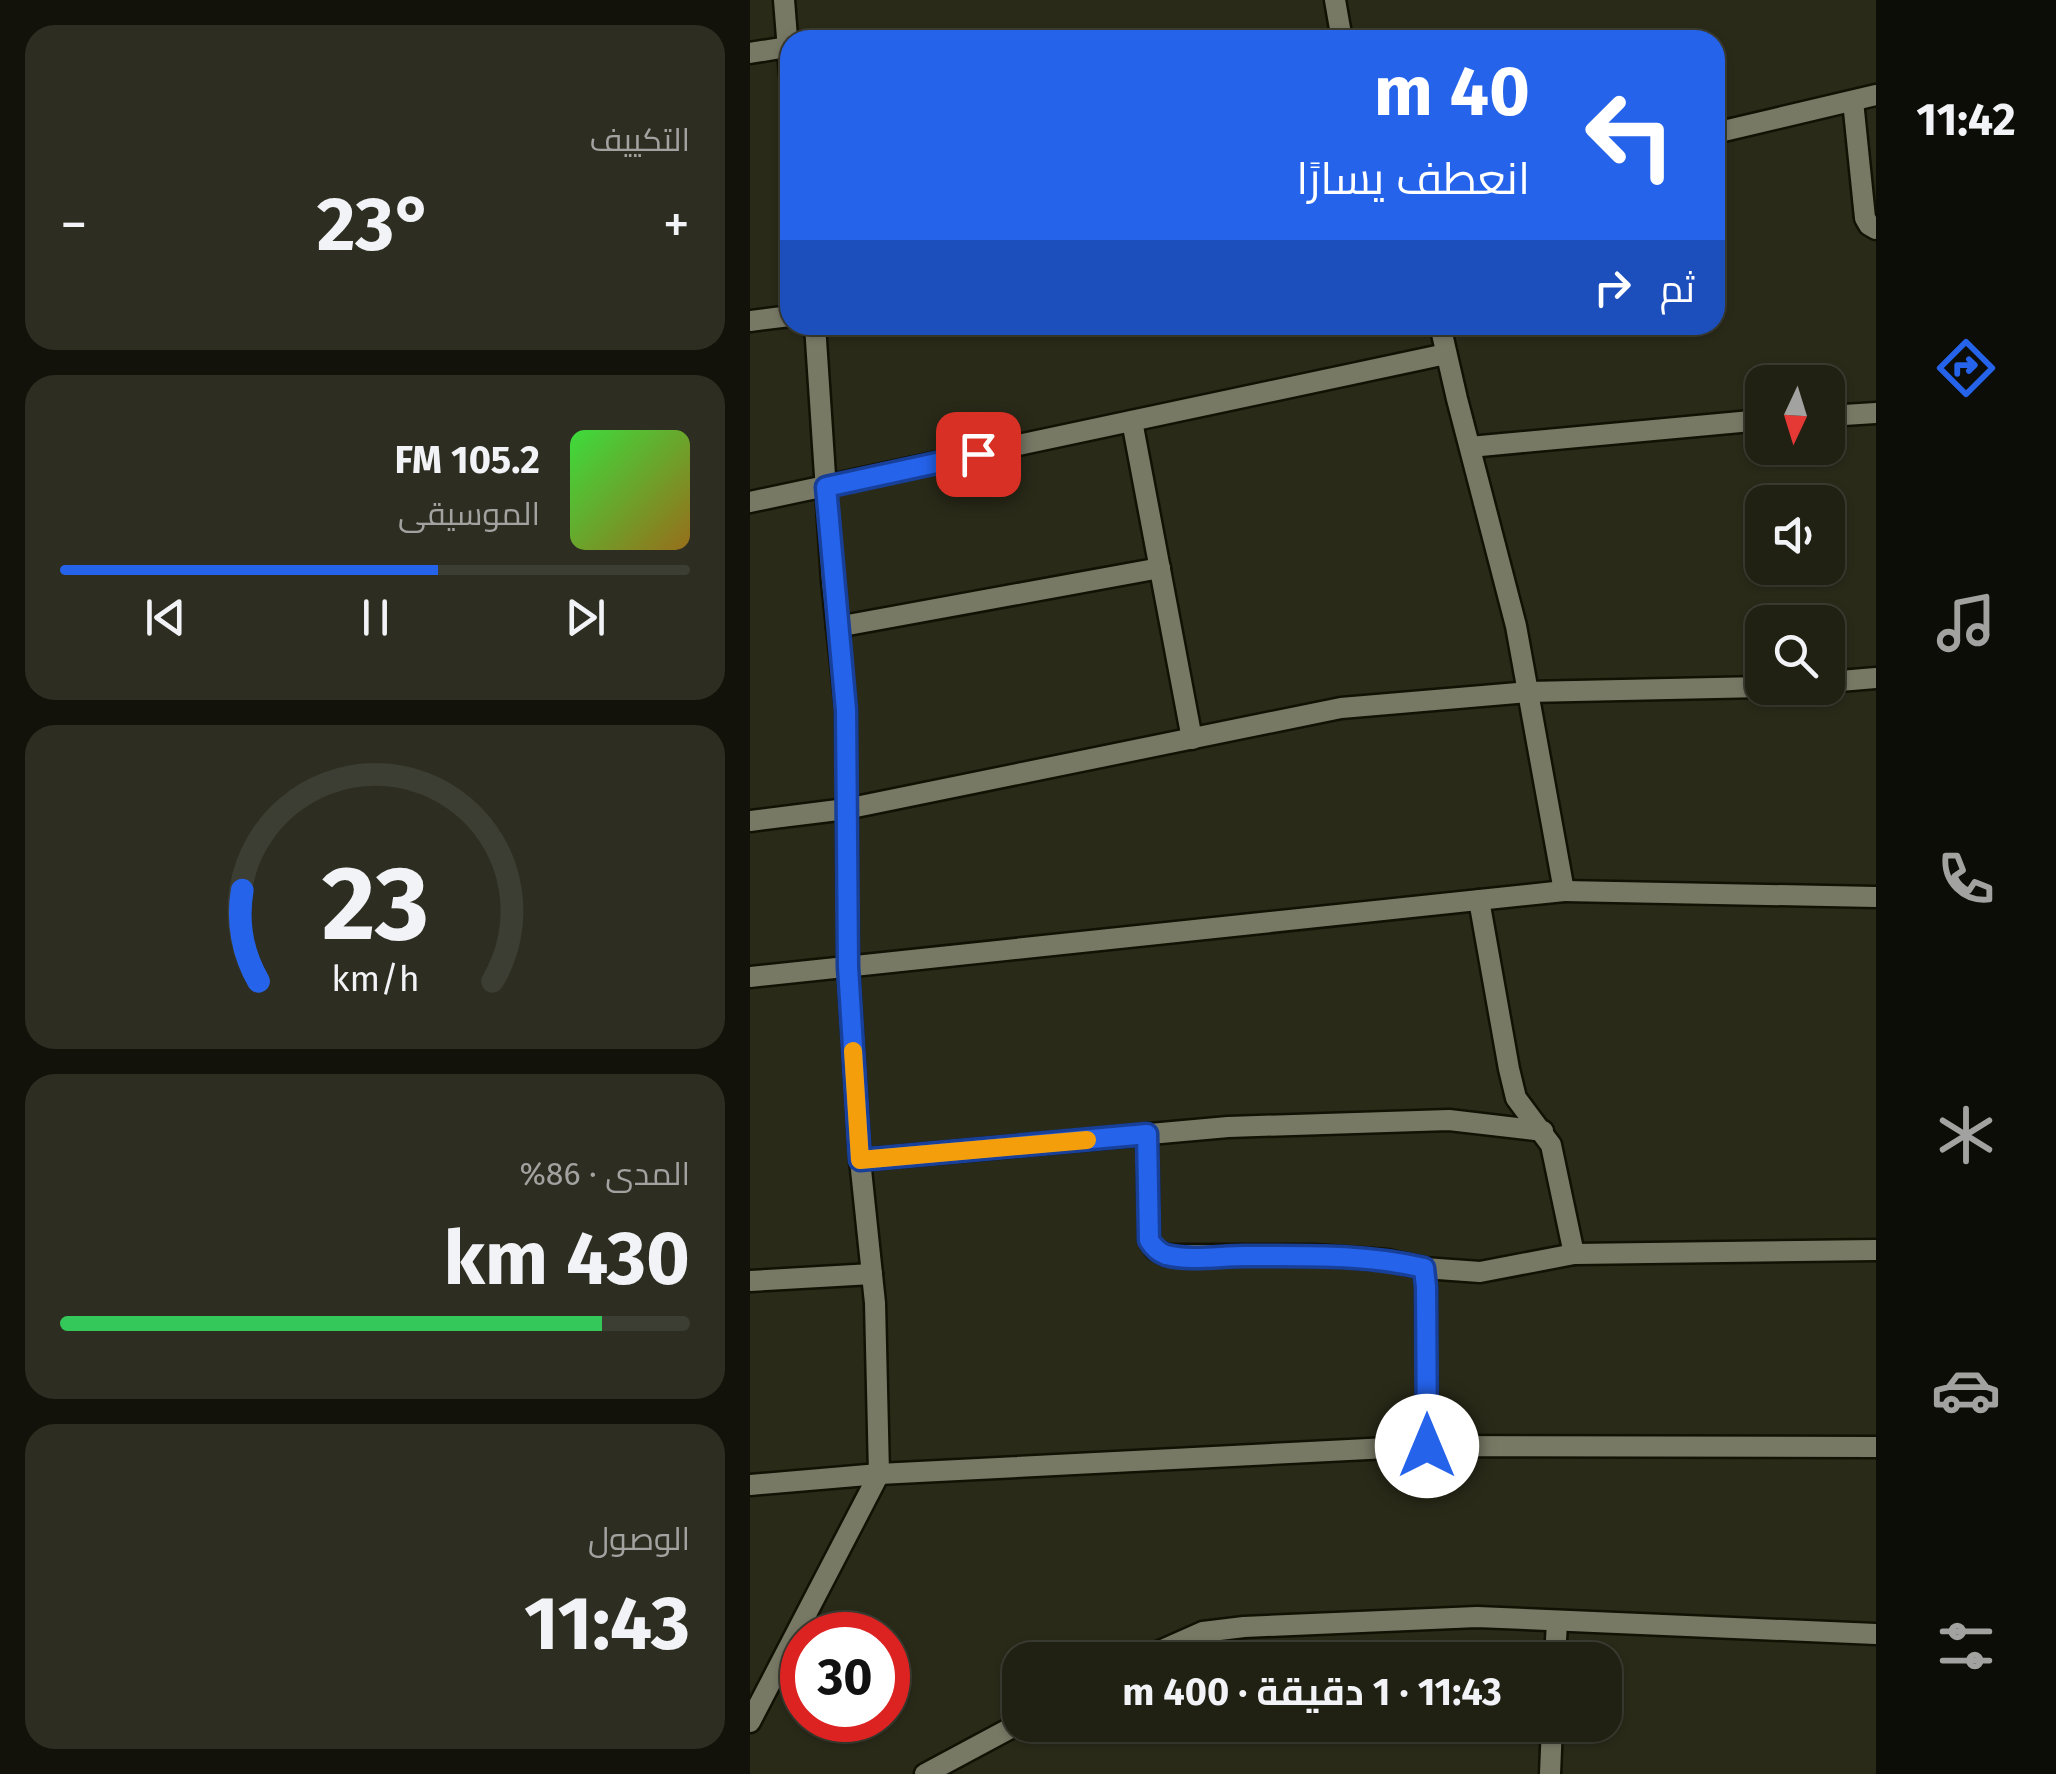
<!DOCTYPE html>
<html lang="ar">
<head>
<meta charset="utf-8">
<style>
	body { margin:0; font-family:"Fira Sans",Cairo,sans-serif; background:#2d2d21; color:#f1f3f6; direction:rtl; height:100vh; display:flex; flex-direction:column; font-size:38px; white-space:nowrap }
	* { box-sizing:border-box; margin:0 }
	p { font-size:32px; color:#a2a3a0 }
	.icon { flex:none; width:55px; height:55px; fill:none; stroke:currentColor; stroke-width:2; stroke-linecap:round; stroke-linejoin:round }
	.map { position:relative; flex:1; overflow:hidden; direction:ltr }
	.side { display:flex; flex-direction:column; gap:25px; padding:25px; background:#12120a; width:750px }
	.side>* { flex:none }
	.hud { position:absolute; left:30px; top:30px; width:945px; height:305px; border-radius:30px; box-shadow:0 2px 8px #0004,0 0 0 2px #3d3e33; direction:rtl; background:#2563eb; color:#fff; overflow:hidden }
	.needle { width:65px; rotate:184deg }
	.fabs { position:absolute; left:995px; top:365px; display:grid; gap:20px }
	.fabs a { display:grid; place-items:center; width:100px; height:100px; border-radius:20px; background:#202013; box-shadow:0 2px 8px #0004,0 0 0 2px #3d3e33; font-size:50px }
	.speed { position:absolute; left:30px; top:1612px; display:flex; gap:20px; font-size:50px; font-weight:700; text-align:center }
	.speed>* { display:grid; place-content:center; width:130px; height:130px; border-radius:50%; background:#202013; box-shadow:0 2px 8px #0004,0 0 0 2px #3d3e33; line-height:1 }
	.speed .limit { border:15px solid #d22; background:#fff; color:#111 }
	.pin { position:absolute; display:grid; place-items:center; width:85px; height:85px; color:#fff; margin:-42px; border-radius:20px; box-shadow:0 5px 15px #0006 }
	.me { position:absolute; width:110px; margin:-55px; rotate:0deg; stroke-linejoin:round; filter:drop-shadow(0 0 8px #0008) }
	.turn { display:flex; align-items:center; gap:35px; height:210px; padding:0 30px; font-size:45px }
	.turn .icon { width:130px; height:130px; stroke-width:2.5 }
	.turn b { display:block; font-size:70px; line-height:85px }
	.then { display:flex; align-items:center; height:95px; padding:0 30px; background:#0003; gap:20px; font-size:38px }
	.big { font-size:75px; font-weight:700; line-height:1.1 }
	.side .widget { flex:1; display:flex; flex-direction:column; justify-content:center; gap:15px; min-width:0; padding:0 35px; border-radius:30px; background:#2d2d21 }
	.side .dial { align-items:center; gap:0 }
	.dial svg { height:260px; overflow:visible; fill:none; stroke:#3d3e33; stroke-width:7; stroke-linecap:round; text-anchor:middle }
	.dial text { fill:#f1f3f6; stroke:none }
	.song { display:flex; align-items:center; gap:30px }
	.cover { width:120px; height:120px; border-radius:15px; background:linear-gradient(135deg,hsl(120 70% 55%),hsl(40 70% 35%)) }
	.played { height:10px; border-radius:5px; background:linear-gradient(90deg,#2563eb 60%,#3d3e33 60%) }
	.keys { display:flex; justify-content:space-around; direction:ltr }
	.heat { display:flex; justify-content:space-between; align-items:center; font-size:55px; direction:ltr }
	.charge { height:15px; border-radius:8px; background:linear-gradient(90deg,#34c759 86%,#3d3e33 0) }
	.trip { position:absolute; left:252px; top:1642px; width:620px; height:100px; border-radius:30px; background:#202013; box-shadow:0 2px 8px #0004,0 0 0 2px #3d3e33; font-weight:700; line-height:100px; text-align:center; direction:rtl }
	main { display:flex; flex:1; min-height:0 }
	.tabs { display:flex; flex-direction:column; width:180px; justify-content:space-around; align-items:center; background:#0d0d08; color:#a2a3a0 }
	.tabs .icon { width:70px; height:70px }
	.tabs .active { color:#2563eb }
	.tabs b { font-size:45px; color:#f1f3f6 }
	.map>svg:first-child { display:block }
</style>
</head>
<body>
<main>
<nav class="tabs">
<b>11:42</b>
<svg class="icon active" aria-label="directions" viewBox="0 0 24 24"><path d="M12 3l9 9-9 9-9-9zM9 14v-3h6M13 9l2 2-2 2"/></svg>
<svg class="icon" aria-label="music" viewBox="0 0 24 24"><path d="M9 18V5l10-2v13"/><circle cx="6" cy="18" r="3"/><circle cx="16" cy="16" r="3"/></svg>
<svg class="icon" aria-label="phone" viewBox="0 0 24 24"><path d="M5 4h4l2 5-3 2q2 4 5 5l2-3 5 2v4C11 20 4 13 5 4z"/></svg>
<svg class="icon" aria-label="climate" viewBox="0 0 24 24"><path d="M12 3v18M4 7l16 10M4 17L20 7"/></svg>
<svg class="icon" aria-label="car" viewBox="0 0 24 24"><path d="M5 17H2v-5l4-1 3-4h7l3 4 3 1v5h-3M9 17h6M6 11h13"/><circle cx="7" cy="17" r="2"/><circle cx="17" cy="17" r="2"/></svg>
<svg class="icon" aria-label="filters" viewBox="0 0 24 24"><path d="M4 7h16M4 17h16"/><circle cx="9" cy="7" r="2"/><circle cx="15" cy="17" r="2"/></svg>
</nav>
<div class="map">
<svg width="1126" height="1774" viewBox="0 0 1126 1774">
	<rect width="100%" height="100%" fill="#2a2a19"/>
	<g fill="none" stroke-linecap="round" stroke-linejoin="round">
		<defs>
			<g id="minor">
				<path d="M 34,0 L 40,75"/>
				<path d="M 585,0 L 592,40"/>
				<path d="M 0,53 L 37,47"/>
				<path d="M 1103,101 L 1115,218 L 1119,225 L 1126,229"/>
				<path d="M 965,133 L 1126,95"/>
				<path d="M 0,321 L 40,316"/>
				<path d="M 1078,416 L 1126,413"/>
				<path d="M 382,421 L 442,739"/>
				<path d="M 720,447 L 1012,420"/>
				<path d="M 0,502 L 696,354"/>
				<path d="M 87,627 L 410,568"/>
				<path d="M 1078,682 L 1126,678"/>
				<path d="M 0,821 L 96,809 L 591,708 L 778,692 L 1012,687"/>
				<path d="M 814,891 L 1126,897"/>
				<path d="M 729,900 L 759,1069 L 766,1098 L 801,1145 L 824,1254"/>
				<path d="M 0,977 L 814,891 L 766,626 L 707,399 L 690,325"/>
				<path d="M 397,1134 L 399,1240 L 405,1249 L 416,1255 L 564,1255 L 637,1260 L 674,1268 L 730,1272 L 824,1254 L 1126,1250"/>
				<path d="M 110,1160 L 478,1127 L 699,1120 L 793,1131"/>
				<path d="M 674,1268 L 676,1287 L 677,1446"/>
				<path d="M 0,1281 L 122,1274"/>
				<path d="M 0,1485 L 129,1474 L 677,1446 L 1126,1447"/>
				<path d="M 390,1660 L 453,1632 L 494,1627 L 727,1617 L 1126,1634"/>
				<path d="M 805,1660 L 807,1621"/>
				<path d="M 0,1722 L 129,1474 L 125,1303 L 110,1160 L 98,967 L 96,710 L 82,581 L 65,325"/>
				<path d="M 175,1774 L 270,1723"/>
				<path d="M 800,1774 L 802,1725"/>
			</g>
		</defs>
		<!-- minor casing -->
		<use href="#minor" stroke="#121204" stroke-width="25"/>
		<!-- minor -->
		<use href="#minor" stroke="#787965" stroke-width="20"/>
	</g>
	<g fill="none" stroke-linecap="round" stroke-linejoin="round">
		<defs>
			<path id="route" d="M 228,454 L 76,487 L 96,710 L 98,967 L 110,1160 L 397,1134 L 399,1240 C 403,1247 408,1252 416,1255 C 440,1261 470,1256 494,1256 C 555,1256 615,1254 674,1268 L 676,1287 L 677,1446"/>
		</defs>
		<!-- route casing -->
		<use href="#route" stroke="#184099" stroke-width="25"/>
		<!-- route -->
		<use href="#route" stroke="#2563eb" stroke-width="18"/>
		<!-- slow -->
		<path stroke="#f59e0b" stroke-width="18" d="M 103,1051 L 110,1160 L 337,1140"/>
	</g>
</svg>
<div class="fabs">
<a><svg class="needle" viewBox="-14 -14 28 28"><path d="M0-13l5 13h-10z" fill="#e53935"/><path d="M0 13l5-13h-10z" fill="#a2a3a0"/></svg></a>
<a><svg class="icon" aria-label="sound" viewBox="0 0 24 24"><path d="M4 9h4l5-4v14l-5-4H4zM17 9q2 3 0 6"/></svg></a>
<a><svg class="icon" aria-label="search" viewBox="0 0 24 24"><circle cx="10" cy="10" r="6"/><path d="M15 15l6 6"/></svg></a>
</div>
<div class="speed"><div class="limit">30</div></div>
<div class="pin" style="left:228px;top:454px;background:#d93025"><svg class="icon" aria-label="arrive" viewBox="0 0 24 24"><path d="M6 21V4h12l-3 4 3 4H6"/></svg></div>
<svg class="me" style="left:677px;top:1446px" viewBox="-20 -20 40 40"><circle r="19" fill="#fff"/><path d="M0-13L10 11 0 6-10 11z" fill="#2563eb"/></svg>
<div class="trip">11:43 · 1 دقيقة · 400 m</div>
<div class="hud">
<div class="turn"><svg class="icon" aria-label="left" viewBox="0 0 24 24"><path d="M17 20v-9H6M10 6l-5 5 5 5"/></svg><div><b>40 m</b>انعطف يسارًا</div></div>
<div class="then">ثم<svg class="icon" aria-label="right" viewBox="0 0 24 24"><path d="M7 20v-9h11M14 6l5 5-5 5"/></svg></div>
</div>
</div>
<section class="side">
<div class="widget"><p>التكييف</p>
<div class="heat"><a>−</a><b class="big">23°</b><a>+</a></div>
</div>
<div class="widget">
<div class="song"><i class="cover"></i><div><b>105.2 FM</b><p>الموسيقى</p></div></div>
<div class="played"></div>
<div class="keys"><svg class="icon" aria-label="previous" viewBox="0 0 24 24"><path d="M18 5L8 12l10 7zM5 5v14"/></svg><svg class="icon" aria-label="pause" viewBox="0 0 24 24"><path d="M8 5v14M16 5v14"/></svg><svg class="icon" aria-label="next" viewBox="0 0 24 24"><path d="M6 5l10 7-10 7zM19 5v14"/></svg></div>
</div>
<div class="widget dial"><svg viewBox="0 0 100 80">
<path d="M14 69A42 42 0 1 1 86 69"/>
<path d="M14 69A42 42 0 0 1 9 41" stroke="#2563eb"/>
<text x="50" y="56" font-size="32" font-weight="700">23</text>
<text x="50" y="72" font-size="11">km/h</text>
</svg></div>
<div class="widget"><p>المدى · 86%</p><b class="big">430 km</b><div class="charge"></div></div>
<div class="widget"><p>الوصول</p><b class="big">11:43</b></div>
</section>
</main>
</body>
</html>
